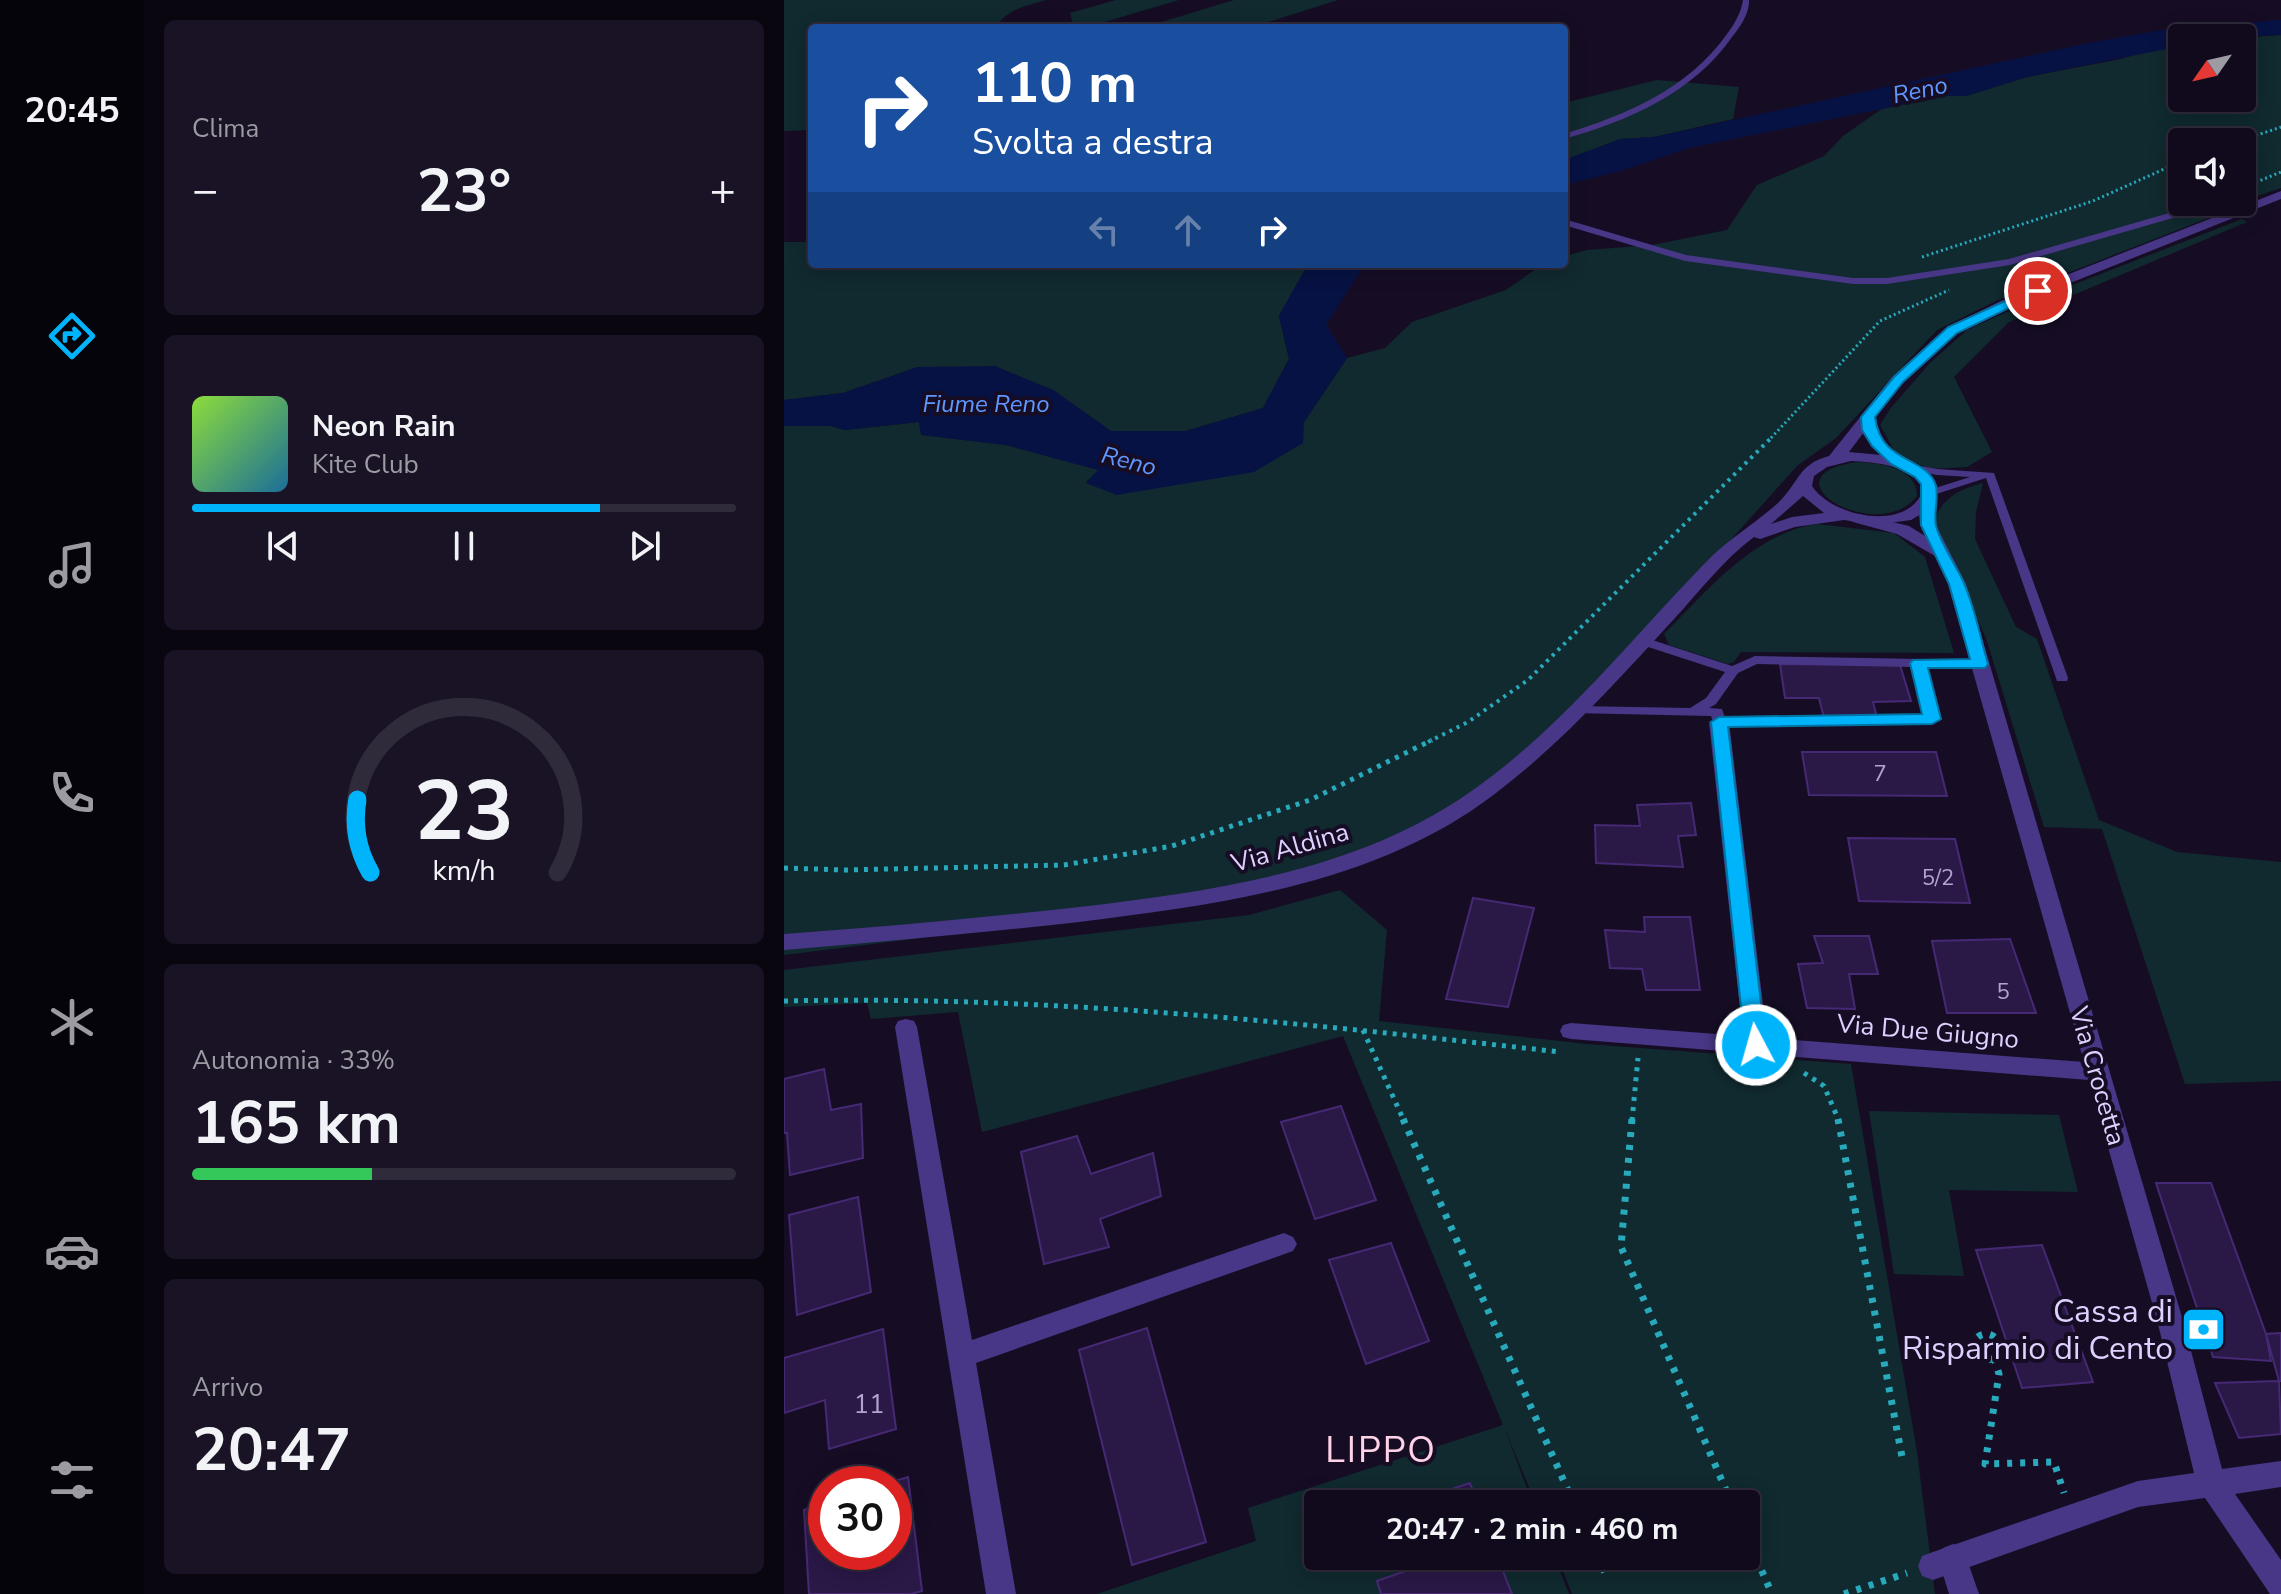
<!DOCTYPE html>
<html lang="it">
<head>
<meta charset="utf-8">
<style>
	body { margin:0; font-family:"Nunito Sans",sans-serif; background:#191325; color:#f1f3f6; height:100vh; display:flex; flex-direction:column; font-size:30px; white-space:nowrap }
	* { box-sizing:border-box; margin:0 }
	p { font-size:26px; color:#9c9aa3 }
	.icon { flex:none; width:44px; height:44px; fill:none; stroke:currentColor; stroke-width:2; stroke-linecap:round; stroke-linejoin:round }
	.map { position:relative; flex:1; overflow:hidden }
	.side { display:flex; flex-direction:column; gap:20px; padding:20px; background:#09060f; width:640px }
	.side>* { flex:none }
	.hud { position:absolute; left:24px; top:24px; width:760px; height:244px; border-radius:8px; box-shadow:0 4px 20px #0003,0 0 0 2px #302b3b; background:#1a4fa0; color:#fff; overflow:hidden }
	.needle { width:52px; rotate:236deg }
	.tools { position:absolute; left:1384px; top:24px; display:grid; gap:16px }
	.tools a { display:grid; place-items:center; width:88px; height:88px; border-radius:8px; background:#100a1c; box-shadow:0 4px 20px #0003,0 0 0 2px #302b3b; font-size:40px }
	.speed { position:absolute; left:24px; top:1466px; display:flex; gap:16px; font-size:40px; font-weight:700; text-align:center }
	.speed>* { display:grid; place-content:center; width:104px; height:104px; border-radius:50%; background:#100a1c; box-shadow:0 4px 20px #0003,0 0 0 2px #302b3b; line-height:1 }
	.speed .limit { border:12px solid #d22; background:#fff; color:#111 }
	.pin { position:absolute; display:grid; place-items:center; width:68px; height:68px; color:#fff; margin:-34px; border:4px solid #fff; border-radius:50%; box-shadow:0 2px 8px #0007 }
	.me { position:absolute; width:88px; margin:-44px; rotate:354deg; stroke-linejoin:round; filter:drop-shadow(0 0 6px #0008) }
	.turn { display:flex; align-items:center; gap:28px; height:168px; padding:0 32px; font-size:36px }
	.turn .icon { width:104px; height:104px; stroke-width:2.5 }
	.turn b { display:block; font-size:56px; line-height:68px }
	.lanes { display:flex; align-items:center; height:76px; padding:0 32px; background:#0003; justify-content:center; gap:40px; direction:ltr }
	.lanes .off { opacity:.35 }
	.big { font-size:60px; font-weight:700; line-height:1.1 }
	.side .widget { flex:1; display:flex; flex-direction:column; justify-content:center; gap:12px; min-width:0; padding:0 28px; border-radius:12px; background:#191325 }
	.side .dial { align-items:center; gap:0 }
	.dial svg { height:208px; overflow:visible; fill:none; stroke:#302b3b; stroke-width:7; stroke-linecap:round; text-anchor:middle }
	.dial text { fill:#f1f3f6; stroke:none }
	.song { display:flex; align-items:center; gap:24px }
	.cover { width:96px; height:96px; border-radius:12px; background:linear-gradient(135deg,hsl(90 70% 55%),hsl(200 70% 35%)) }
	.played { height:8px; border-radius:4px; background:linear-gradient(90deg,#00b4fc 75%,#302b3b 75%) }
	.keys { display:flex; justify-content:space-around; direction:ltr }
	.heat { display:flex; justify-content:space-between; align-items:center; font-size:44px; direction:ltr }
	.charge { height:12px; border-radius:6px; background:linear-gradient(90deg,#34c759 33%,#302b3b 0) }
	.trip { position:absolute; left:520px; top:1490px; width:456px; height:80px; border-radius:8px; background:#100a1c; box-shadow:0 4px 20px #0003,0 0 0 2px #302b3b; font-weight:700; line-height:80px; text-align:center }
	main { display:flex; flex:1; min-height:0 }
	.dock { display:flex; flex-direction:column; width:144px; justify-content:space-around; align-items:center; background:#06040b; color:#9c9aa3 }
	.dock .icon { width:56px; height:56px }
	.dock .active { color:#00b4fc }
	.dock b { font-size:36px; color:#f1f3f6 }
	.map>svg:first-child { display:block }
</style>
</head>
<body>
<main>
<nav class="dock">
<b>20:45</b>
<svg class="icon active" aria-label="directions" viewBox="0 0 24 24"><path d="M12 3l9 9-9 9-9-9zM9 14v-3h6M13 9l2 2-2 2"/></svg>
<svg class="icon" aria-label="music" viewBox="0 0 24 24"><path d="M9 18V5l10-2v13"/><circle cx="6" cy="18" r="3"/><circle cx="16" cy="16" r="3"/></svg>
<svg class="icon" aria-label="phone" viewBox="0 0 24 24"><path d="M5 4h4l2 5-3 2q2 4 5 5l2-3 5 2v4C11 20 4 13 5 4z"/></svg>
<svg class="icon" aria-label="climate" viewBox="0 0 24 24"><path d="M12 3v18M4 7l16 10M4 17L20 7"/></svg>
<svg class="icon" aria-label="car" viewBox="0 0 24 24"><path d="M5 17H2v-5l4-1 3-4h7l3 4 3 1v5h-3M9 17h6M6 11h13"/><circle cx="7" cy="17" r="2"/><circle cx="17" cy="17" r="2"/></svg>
<svg class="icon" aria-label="filters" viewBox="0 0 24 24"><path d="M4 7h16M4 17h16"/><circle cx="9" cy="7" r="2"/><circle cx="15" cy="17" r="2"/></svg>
</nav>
<section class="side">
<div class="widget"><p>Clima</p>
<div class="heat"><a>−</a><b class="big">23°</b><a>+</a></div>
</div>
<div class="widget">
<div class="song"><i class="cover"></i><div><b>Neon Rain</b><p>Kite Club</p></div></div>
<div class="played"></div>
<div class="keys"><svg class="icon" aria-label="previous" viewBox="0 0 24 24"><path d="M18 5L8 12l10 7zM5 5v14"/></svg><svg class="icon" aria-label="pause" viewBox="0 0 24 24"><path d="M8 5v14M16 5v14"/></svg><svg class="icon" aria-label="next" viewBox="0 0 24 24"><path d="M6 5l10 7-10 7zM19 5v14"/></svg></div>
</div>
<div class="widget dial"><svg viewBox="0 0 100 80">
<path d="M14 69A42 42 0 1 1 86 69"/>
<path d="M14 69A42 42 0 0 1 9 41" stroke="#00b4fc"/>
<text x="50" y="56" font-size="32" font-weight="700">23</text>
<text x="50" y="72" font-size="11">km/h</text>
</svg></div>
<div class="widget"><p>Autonomia · 33%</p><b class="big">165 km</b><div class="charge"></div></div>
<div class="widget"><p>Arrivo</p><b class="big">20:47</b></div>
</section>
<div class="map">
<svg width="1497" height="1594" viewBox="0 0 1497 1594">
	<rect width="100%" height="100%" fill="#160d25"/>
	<!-- green -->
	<g fill="#102a2f">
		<path d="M 0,0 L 262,0 C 241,6 223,9 211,28 L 28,28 L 28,130 L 0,131 Z"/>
		<path d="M 332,0 L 395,0 L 300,28 L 282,28 L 289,23 L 286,13 Z"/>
		<path d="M 450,0 L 554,0 L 465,28 L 358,28 Z"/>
		<path d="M 1497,35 L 1497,188 L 1458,201 L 1458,142 L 1398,142 L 1398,202 L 1455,202 L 1427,217 L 1212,301 L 1153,330 L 1052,438 L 1013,466 L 891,602 L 813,699 L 667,824 L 535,874 L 356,911 L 0,955 L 0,426 L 47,426 L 61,430 L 135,422 L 138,435 L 222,445 L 315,470 L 302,482 L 520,422 L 563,358 L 601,348 L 628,322 L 722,290 L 759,264 L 780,264 L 780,256 L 803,250 L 868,245 L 943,230 L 973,185 L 1040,156 L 1059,136 L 1099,108 L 1163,96 L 1182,96 L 1243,77 L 1337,59 L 1398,40 L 1398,98 L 1458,98 L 1457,38 Z"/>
		<path d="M 873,80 L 955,87 L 949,119 L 870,137 L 837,139 L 780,160 L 780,103 Z"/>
		<path d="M 1458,219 L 1463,222 L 1225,322 L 1170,377 L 1208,452 L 1183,467 L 1146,469 L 1112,454 L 1096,425 L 1106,409 L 1146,363 L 1183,330 L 1245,302 Z"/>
		<path d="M 0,242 L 28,242 L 28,264 L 524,264 L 495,316 L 505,359 L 479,408 L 402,431 L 327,431 L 269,390 L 134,367 L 59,393 L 0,400 Z"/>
		<path d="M 1073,462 C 1095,463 1133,467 1133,496 C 1094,547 975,476 1073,462 Z"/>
		<path d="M 1199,483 L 1192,512 L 1191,539 L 1232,627 L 1253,639 L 1315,820 L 1393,852 L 1497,862 L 1497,1081 L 1401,1084 L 1318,829 L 1260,827 L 1203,641 L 1150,520 C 1160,497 1175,489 1199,483 Z"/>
		<path d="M 1033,524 L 1110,533 L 1141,557 L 1170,653 L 957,652 L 950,662 L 944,664 L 885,645 L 880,634 C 923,591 970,533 1033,524 Z"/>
		<path d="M 556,890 L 603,930 L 595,1021 L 803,1044 L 1067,1064 L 1133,1452 L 1151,1594 L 788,1594 L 773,1556 L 962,1556 L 962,1504 L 752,1504 L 720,1427 L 749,1504 L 694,1504 L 685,1483 L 622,1504 L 534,1504 L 534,1556 L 630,1556 L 633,1567 L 593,1581 L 597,1594 L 313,1594 L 472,1541 L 464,1508 L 719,1425 L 559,1036 L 198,1132 L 174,1012 L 87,1019 L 83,1003 L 0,1007 L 0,970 L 465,915 Z"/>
		<path d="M 1085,1111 L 1275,1115 L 1294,1192 L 1165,1190 L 1180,1276 L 1110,1274 Z"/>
		<path d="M 713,1556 L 770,1556 L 785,1594 L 728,1594 Z"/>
	</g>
	<!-- water -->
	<g fill="#071244">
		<path d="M 1497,20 L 1497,35 L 1398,38 L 1389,40 L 1382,49 L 1243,77 L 1182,96 L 1162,96 L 905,148 L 837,171 L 780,185 L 780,160 L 837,139 L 870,137 L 1304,43 L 1378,30 Z"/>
		<path d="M 524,264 L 581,264 L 542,325 L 563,358 L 520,422 L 519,443 L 470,472 L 333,495 L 302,483 L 314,470 L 222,445 L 137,435 L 135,422 L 61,430 L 47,426 L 0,426 L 0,400 L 59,393 L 134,367 L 211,366 L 269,390 L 327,431 L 402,431 L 479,408 L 505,359 L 495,316 Z"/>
	</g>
	<!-- building -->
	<g fill="#2a1847" stroke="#462974" stroke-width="2">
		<path d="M 996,664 L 1116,665 L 1127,701 L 1089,702 L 1093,718 L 1040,718 L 1035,698 L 1001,698 Z"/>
		<path d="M 1018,752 L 1152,752 L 1163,796 L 1025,795 Z"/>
		<path d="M 907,803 L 912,835 L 894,836 L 899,867 L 812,863 L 811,825 L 856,826 L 853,805 Z"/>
		<path d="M 1064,838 L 1171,839 L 1186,903 L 1075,901 Z"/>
		<path d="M 689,898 L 750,908 L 724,1007 L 662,999 Z"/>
		<path d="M 860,917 L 906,917 L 916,990 L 862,990 L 858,969 L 826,968 L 821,930 L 861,932 Z"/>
		<path d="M 1030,936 L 1085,936 L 1094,974 L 1065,974 L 1071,1009 L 1023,1008 L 1014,964 L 1039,963 Z"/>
		<path d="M 1226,939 L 1252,1013 L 1163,1013 L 1148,941 Z"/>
		<path d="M 40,1069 L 47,1110 L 77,1104 L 79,1158 L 6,1175 L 3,1133 L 0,1133 L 0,1079 Z"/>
		<path d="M 557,1106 L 592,1200 L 531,1219 L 497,1122 Z"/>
		<path d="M 293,1136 L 307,1174 L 369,1153 L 377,1196 L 316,1219 L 325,1247 L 260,1264 L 237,1152 Z"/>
		<path d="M 1372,1183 L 1427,1183 L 1482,1334 L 1487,1361 L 1429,1357 Z"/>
		<path d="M 74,1197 L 87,1292 L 13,1315 L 5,1215 Z"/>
		<path d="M 607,1243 L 645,1341 L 582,1364 L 545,1260 Z"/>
		<path d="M 1258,1245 L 1309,1382 L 1238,1388 L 1192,1250 Z"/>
		<path d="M 363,1328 L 422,1542 L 348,1565 L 295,1350 Z"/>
		<path d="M 99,1329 L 112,1429 L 45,1449 L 41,1400 L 0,1413 L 0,1358 Z"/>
		<path d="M 1497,1333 L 1497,1381 L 1495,1381 L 1482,1334 Z"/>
		<path d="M 1495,1381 L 1497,1434 L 1455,1438 L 1431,1383 Z"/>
		<path d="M 124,1477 L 138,1591 L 127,1594 L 25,1594 L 20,1510 L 42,1503 L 42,1552 L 110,1552 L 110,1484 L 101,1484 Z"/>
		<path d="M 686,1483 L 694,1504 L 622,1504 Z"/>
		<path d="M 630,1556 L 713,1556 L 728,1594 L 597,1594 L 593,1581 L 633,1567 Z"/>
	</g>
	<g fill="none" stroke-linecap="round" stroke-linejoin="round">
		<!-- path-far3 -->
		<g stroke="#28a9bc" stroke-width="3" stroke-dasharray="2 3" stroke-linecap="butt">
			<path d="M 1453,142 L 1497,127"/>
			<path d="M 1458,188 L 1497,172"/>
			<path d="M 1138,257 L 1309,201 L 1398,161"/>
			<path d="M 987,438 L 1096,321 L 1165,290"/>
		</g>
		<!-- path-far2 -->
		<path stroke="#28a9bc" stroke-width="4" stroke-dasharray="3 5" stroke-linecap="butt" d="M 644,742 L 684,722 L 744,680 L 989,436"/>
		<!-- path-far1 -->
		<g stroke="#28a9bc" stroke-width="5" stroke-dasharray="4 6" stroke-linecap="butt">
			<path d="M 0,868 L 61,870 L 280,865 L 388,846 L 526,800 L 648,740"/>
			<path d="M 0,1001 C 261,995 517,1023 776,1052"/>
			<path d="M 579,1030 L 620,1121"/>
			<path d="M 1020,1073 L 1040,1086 L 1055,1121"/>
			<path d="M 848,1121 L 854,1058"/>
		</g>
		<!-- path -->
		<g stroke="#28a9bc" stroke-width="7" stroke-dasharray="5 8" stroke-linecap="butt">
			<path d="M 619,1119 L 790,1504"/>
			<path d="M 848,1119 L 837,1247 L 948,1504"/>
			<path d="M 1054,1119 L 1119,1462"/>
			<circle cx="1202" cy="1347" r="13"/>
			<path d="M 1210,1358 L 1215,1374 L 1201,1464 L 1270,1462 L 1280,1493"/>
			<path d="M 962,1535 L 988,1594"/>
			<path d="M 813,1556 L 821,1573"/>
			<path d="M 1060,1594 L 1123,1573"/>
		</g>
		<!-- service -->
		<g fill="#483686" fill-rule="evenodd">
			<path d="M 959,0 L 965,0 L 965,4 C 963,17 956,27 948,37 C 909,93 844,121 780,139 L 780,134 C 842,115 904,89 943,34 C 951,23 957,13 959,0 Z"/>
			<path d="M 1420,203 L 1462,206 L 1466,209 L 1462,212 L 1420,209 L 1226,265 L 1103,284 L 1069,284 L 901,261 L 780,225 L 780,219 L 902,255 L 1069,278 L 1103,278 L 1225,259 Z"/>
			<path d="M 1125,464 L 1153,469 L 1210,473 L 1284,678 L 1283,681 L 1273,681 L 1272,678 L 1202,478 L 1146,496 L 1140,493 L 1142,491 L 1186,477 L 1153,475 L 1121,469 L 1121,465 Z"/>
			<path d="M 859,637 L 948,666 L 971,656 L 1196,660 L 1202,664 L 1196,668 L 1141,667 L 1155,719 L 1148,723 L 935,726 L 930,725 L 927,716 L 788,713 L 786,710 L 793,706 L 906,708 L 922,698 L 941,672 L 855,644 L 853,641 L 855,638 ZM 973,664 L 1128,667 L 1140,715 L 941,718 L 938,709 L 925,708 L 932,704 L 954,673 Z"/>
		</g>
		<!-- pedestrian -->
		<path fill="#483686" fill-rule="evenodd" d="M 1169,1544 L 1179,1548 L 1195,1594 L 1165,1594 L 1154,1558 L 1159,1548 Z"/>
		<!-- minor -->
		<g fill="#483686" fill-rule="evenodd">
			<path d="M 1142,499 L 1150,504 L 1152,525 L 1182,584 L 1400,1324 L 1438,1469 L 1497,1461 L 1497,1487 L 1451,1494 L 1497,1560 L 1497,1594 L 1486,1594 L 1421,1498 L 1354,1507 L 1149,1580 L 1138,1576 L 1134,1566 L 1138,1556 L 1149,1552 L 1354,1481 L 1410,1473 L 1374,1324 L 1305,1080 L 787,1039 L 779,1037 L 776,1031 L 779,1025 L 787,1023 L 959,1036 L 925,722 L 935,716 L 945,722 L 983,1038 L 1300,1062 L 1164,584 L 1151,556 L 1113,534 L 1069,522 L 1067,519 L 1075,514 L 1125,526 L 1141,536 L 1136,525 L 1134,504 Z"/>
			<path d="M 122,1019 L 130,1021 L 133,1027 L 188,1340 L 500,1233 L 509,1237 L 513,1244 L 509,1251 L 192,1363 L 232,1594 L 202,1594 L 111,1027 L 114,1021 Z"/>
		</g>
		<!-- tertiary -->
		<path fill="#483686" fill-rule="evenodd" d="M 1497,191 L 1497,199 L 1231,305 L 1174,333 L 1119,382 L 1092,417 C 1094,434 1106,452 1121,461 C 1137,471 1148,471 1155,490 L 1147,508 L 1127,520 L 1091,525 L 1060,520 L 1011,527 L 976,539 L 970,537 C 939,560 916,591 890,619 C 834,680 778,743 712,793 C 594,884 439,904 295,922 C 197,933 99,942 0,950 L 0,934 C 99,927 197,918 295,907 C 435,890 579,871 696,785 C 784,721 852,633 928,556 C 949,536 973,522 994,503 C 1015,483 1014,464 1045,456 L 1109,376 L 1164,327 L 1221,299 ZM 1080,432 L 1097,455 L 1065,452 ZM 1067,461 C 1090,462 1130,465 1139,490 C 1124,533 1048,517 1028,486 L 1030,476 L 1043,467 ZM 1019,496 L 1040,513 L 1008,517 L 987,524 Z"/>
	</g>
	<!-- route -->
	<path fill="#00b4fc" stroke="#0075a4" stroke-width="2" d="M 1250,288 L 1260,291 L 1173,333 L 1119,382 L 1091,417 C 1096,463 1140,456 1151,483 C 1156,495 1149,513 1152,526 C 1157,545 1171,563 1179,581 C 1191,607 1196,637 1204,664 L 1201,668 L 1144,668 L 1157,719 L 1148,724 L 944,727 L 982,1045 L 979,1051 L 964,1051 L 961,1045 L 927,722 L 935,717 L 1138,714 L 1126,663 L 1129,660 L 1186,659 L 1165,584 L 1137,525 L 1137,484 L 1131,477 L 1107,464 L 1088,446 L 1078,430 L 1077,417 L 1110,377 L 1164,327 Z"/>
	<!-- icons -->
	<defs>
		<symbol id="bank-square" viewBox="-11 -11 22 22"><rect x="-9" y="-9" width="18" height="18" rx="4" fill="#00b4fc" stroke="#160d25"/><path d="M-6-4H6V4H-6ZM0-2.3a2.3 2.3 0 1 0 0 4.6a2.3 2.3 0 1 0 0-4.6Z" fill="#fff"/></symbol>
	</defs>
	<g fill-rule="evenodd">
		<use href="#bank-square" x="1394" y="1304" width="51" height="51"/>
	</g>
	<g text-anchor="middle" stroke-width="8" stroke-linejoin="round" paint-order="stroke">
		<!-- number labels -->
		<g font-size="22" fill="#b2a3d1">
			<text x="1096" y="781">7</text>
			<text x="1154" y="885">5/2</text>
			<text x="1219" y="999">5</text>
		</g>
		<!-- far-water labels -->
		<g font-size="24" font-style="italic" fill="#5f97ff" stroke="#160d25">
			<text transform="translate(1136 90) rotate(-12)" y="8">Reno</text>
			<text x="202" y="412">Fiume Reno</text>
			<text transform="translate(345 461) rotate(14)" y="8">Reno</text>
		</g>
		<!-- street labels -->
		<g font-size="26" fill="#dfd1ff" stroke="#160d25">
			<text transform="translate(506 847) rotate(-16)" y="9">Via Aldina</text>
			<text transform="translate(1144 1031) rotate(5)" y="9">Via Due Giugno</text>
			<text transform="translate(1314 1076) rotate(74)" y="9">Via Crocetta</text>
		</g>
		<!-- near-number labels -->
		<g font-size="26" fill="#b2a3d1">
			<text x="85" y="1413">11</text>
		</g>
		<!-- near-poi labels -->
		<g font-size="32" fill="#dfd1ff" stroke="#160d25" text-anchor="end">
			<text x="1389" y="1322">Cassa di<tspan x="1389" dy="37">Risparmio di Cento</tspan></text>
		</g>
		<!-- near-quarter labels -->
		<g font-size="36" letter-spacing="2" fill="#ffd3e7" stroke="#160d25">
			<text x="597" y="1462">LIPPO</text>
		</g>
	</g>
</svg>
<div class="tools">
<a><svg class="needle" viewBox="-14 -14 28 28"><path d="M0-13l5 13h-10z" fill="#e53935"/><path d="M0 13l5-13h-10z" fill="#9c9aa3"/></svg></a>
<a><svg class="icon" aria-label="sound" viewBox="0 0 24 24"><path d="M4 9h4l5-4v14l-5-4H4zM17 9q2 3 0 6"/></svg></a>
</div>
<div class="speed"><div class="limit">30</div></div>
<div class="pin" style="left:1254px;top:291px;background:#d93025"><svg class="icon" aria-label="arrive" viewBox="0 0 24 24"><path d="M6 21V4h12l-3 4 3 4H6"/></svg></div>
<svg class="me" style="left:972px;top:1045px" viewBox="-20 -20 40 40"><circle r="17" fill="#00b4fc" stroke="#fff" stroke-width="3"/><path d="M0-11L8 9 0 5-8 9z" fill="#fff"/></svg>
<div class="trip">20:47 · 2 min · 460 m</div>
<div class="hud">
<div class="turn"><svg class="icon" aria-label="right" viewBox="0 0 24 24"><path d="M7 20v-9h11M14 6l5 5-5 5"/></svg><div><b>110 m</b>Svolta a destra</div></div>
<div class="lanes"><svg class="icon off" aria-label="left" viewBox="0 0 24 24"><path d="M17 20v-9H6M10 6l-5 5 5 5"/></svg><svg class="icon off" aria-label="ahead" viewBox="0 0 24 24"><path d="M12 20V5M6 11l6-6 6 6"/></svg><svg class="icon" aria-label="right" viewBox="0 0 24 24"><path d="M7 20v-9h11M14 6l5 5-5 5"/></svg></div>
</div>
</div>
</main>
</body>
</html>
